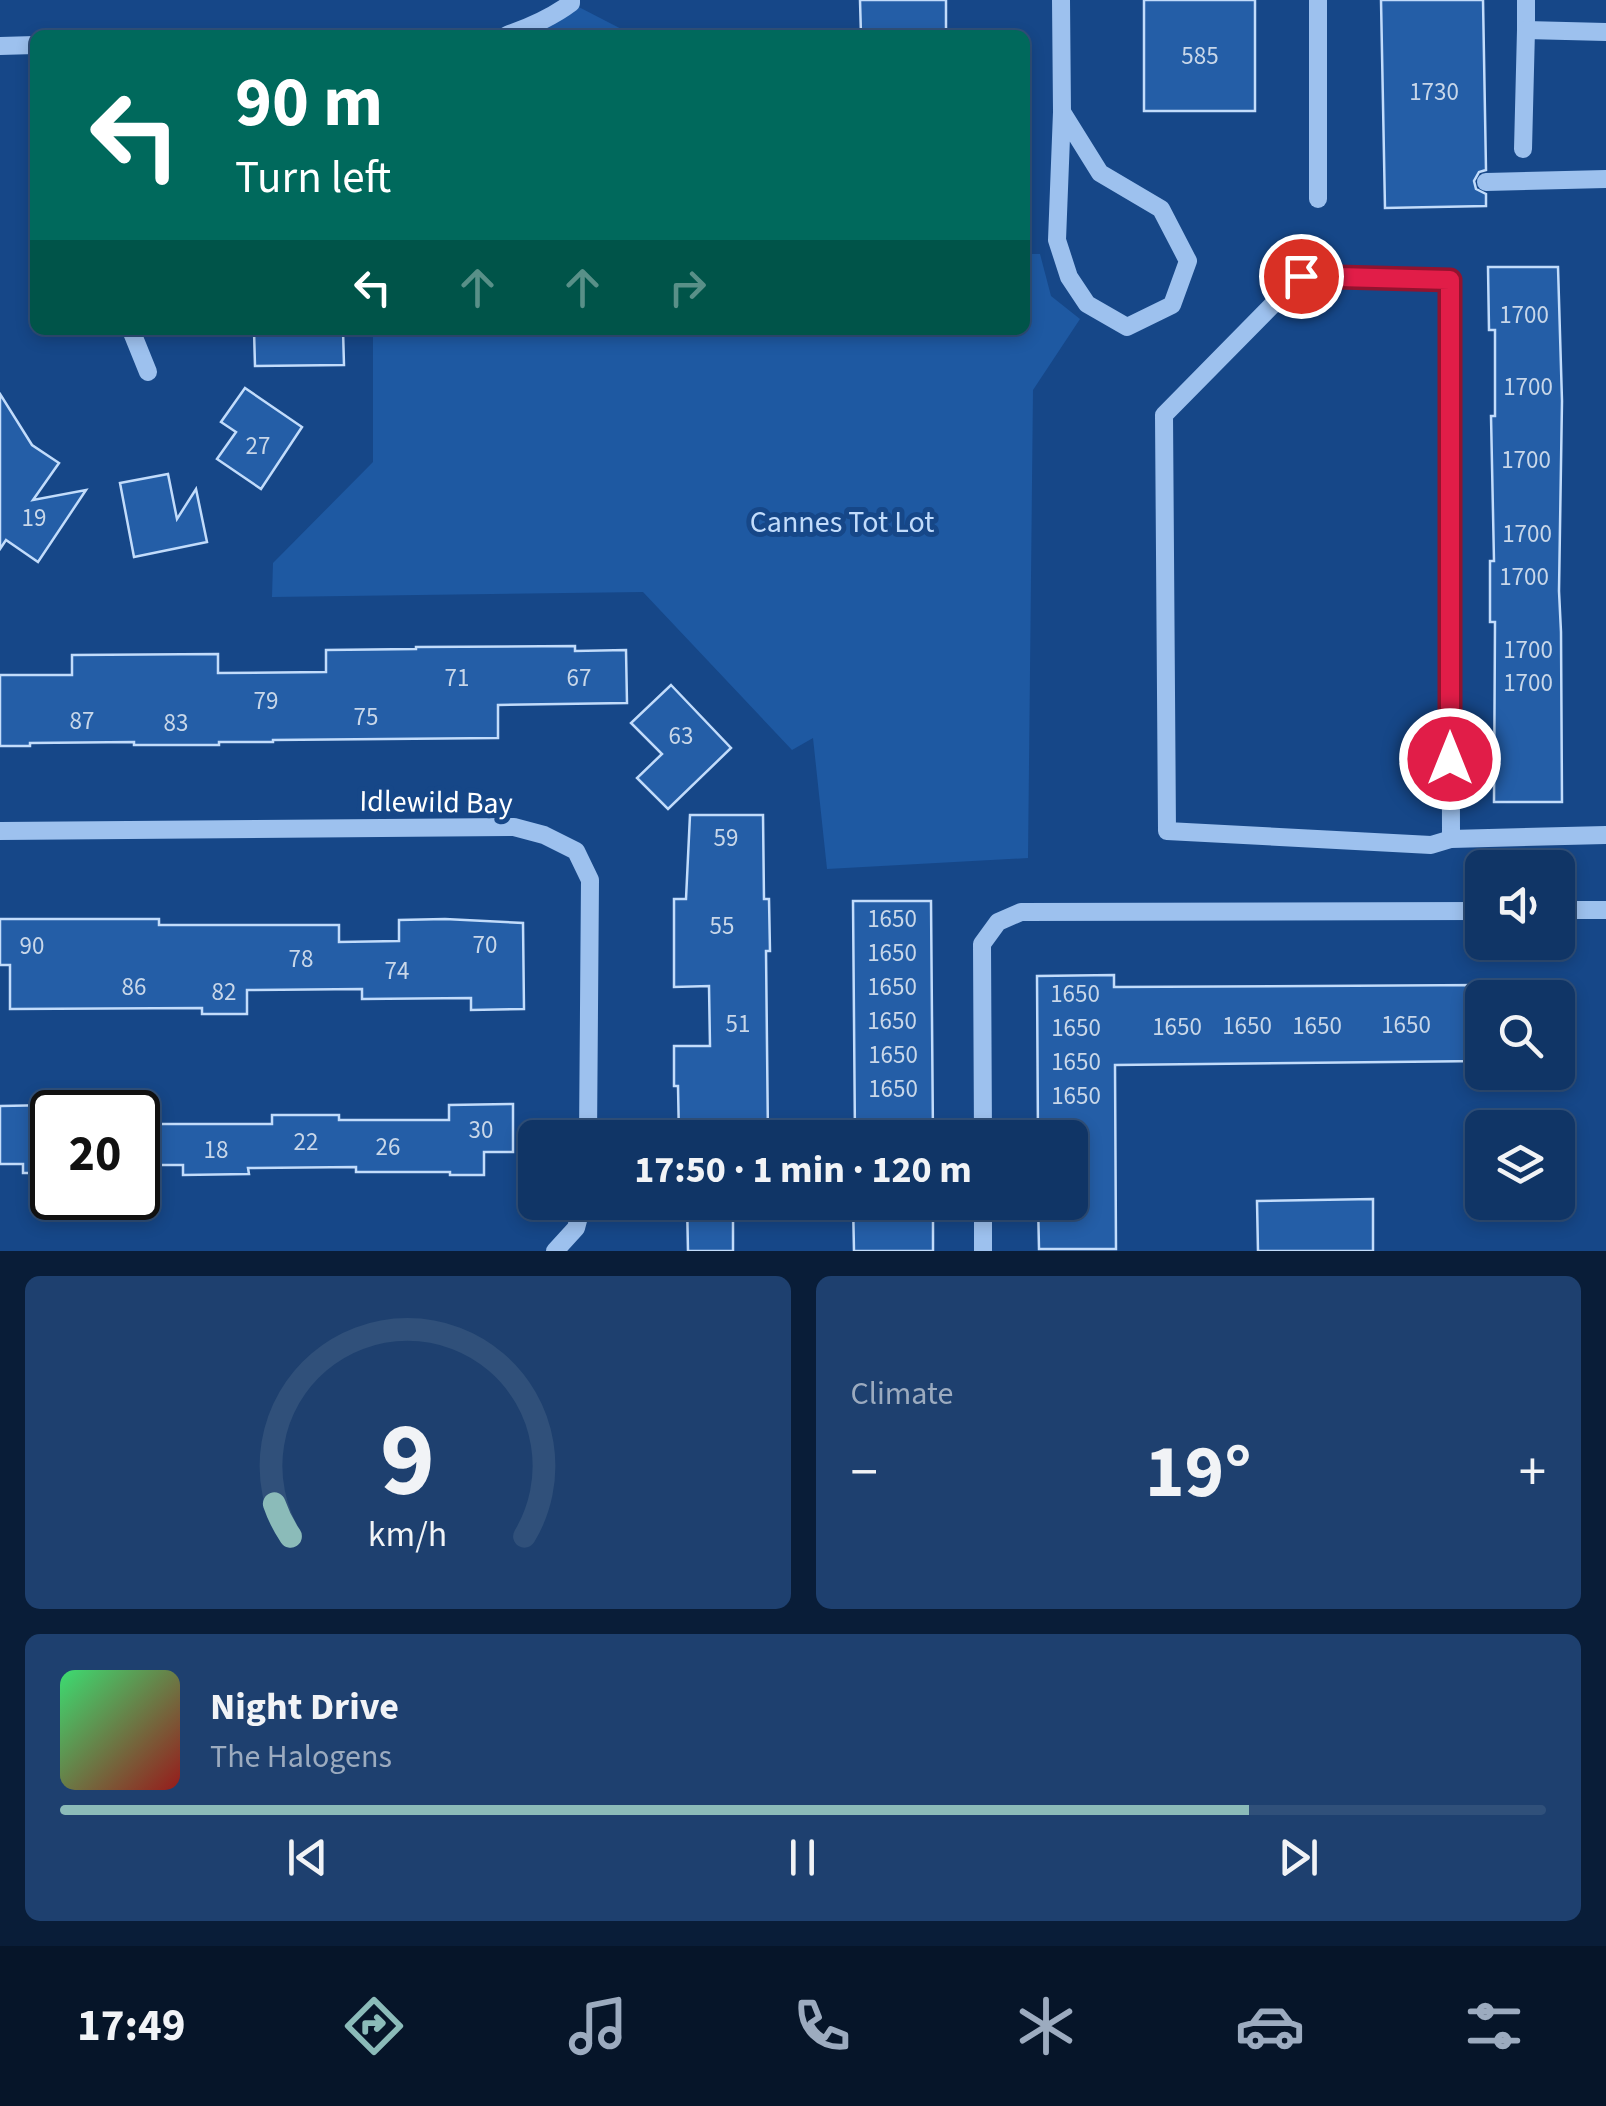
<!DOCTYPE html>
<html lang="en">
<head>
<meta charset="utf-8">
<style>
	body { margin:0; font-family:"Source Sans 3",sans-serif; background:#1e406f; color:#f1f3f6; height:100vh; display:flex; flex-direction:column; font-size:38px; white-space:nowrap }
	* { box-sizing:border-box; margin:0 }
	p { font-size:32px; color:#9cabbf }
	.icon { flex:none; width:55px; height:55px; fill:none; stroke:currentColor; stroke-width:2; stroke-linecap:round; stroke-linejoin:round }
	.map { position:relative; height:1251px; overflow:hidden }
	.panel { display:flex; flex-direction:column; gap:25px; padding:25px; background:#091d38; flex:1 }
	.panel>* { flex:none }
	.hud { position:absolute; left:30px; top:30px; width:1000px; height:305px; border-radius:15px; box-shadow:0 5px 15px #0003,0 0 0 2px #30507a; background:#00695c; color:#fff; overflow:hidden }
	.fabs { position:absolute; left:1465px; top:850px; display:grid; gap:20px }
	.fabs a { display:grid; place-items:center; width:110px; height:110px; border-radius:15px; background:#103566; box-shadow:0 5px 15px #0003,0 0 0 2px #30507a; font-size:50px }
	.speed { position:absolute; left:30px; top:1090px; display:flex; gap:20px; font-size:50px; font-weight:700; text-align:center }
	.speed>* { display:grid; place-content:center; width:130px; height:130px; border-radius:50%; background:#103566; box-shadow:0 5px 15px #0003,0 0 0 2px #30507a; line-height:1 }
	.speed .limit { border:5px solid #111; border-radius:15px; background:#fff; color:#111 }
	.pin { position:absolute; display:grid; place-items:center; width:85px; height:85px; color:#fff; margin:-42px; border:5px solid #fff; border-radius:50%; box-shadow:0 2px 10px #0007 }
	.me { position:absolute; width:110px; margin:-55px; rotate:0deg; stroke-linejoin:round; filter:drop-shadow(0 0 8px #0008) }
	.turn { display:flex; align-items:center; gap:35px; height:210px; padding:0 40px; font-size:45px }
	.turn .icon { width:130px; height:130px; stroke-width:2.5 }
	.turn b { display:block; font-size:70px; line-height:85px }
	.lanes { display:flex; align-items:center; height:95px; padding:0 40px; background:#0003; justify-content:center; gap:50px; direction:ltr }
	.lanes .off { opacity:.35 }
	.big { font-size:75px; font-weight:700; line-height:1.1 }
	.panel .widget { flex:1; display:flex; flex-direction:column; justify-content:center; gap:15px; min-width:0; padding:0 35px; border-radius:15px; background:#1e406f }
	.panel .dial { align-items:center; gap:0 }
	.dial svg { height:260px; overflow:visible; fill:none; stroke:#30507a; stroke-width:7; stroke-linecap:round; text-anchor:middle }
	.dial text { fill:#f1f3f6; stroke:none }
	.song { display:flex; align-items:center; gap:30px }
	.cover { width:120px; height:120px; border-radius:15px; background:linear-gradient(135deg,hsl(140 70% 55%),hsl(0 70% 35%)) }
	.played { height:10px; border-radius:5px; background:linear-gradient(90deg,#8bbbb9 80%,#30507a 80%) }
	.keys { display:flex; justify-content:space-around; direction:ltr }
	.heat { display:flex; justify-content:space-between; align-items:center; font-size:55px; direction:ltr }
	.panel .tiles { flex:1; display:grid; gap:25px; grid-template-columns:1fr 1fr }
	.widget:last-child { grid-column:span 2 }
	.trip { position:absolute; left:518px; top:1120px; width:570px; height:100px; border-radius:15px; background:#103566; box-shadow:0 5px 15px #0003,0 0 0 2px #30507a; font-weight:700; line-height:100px; text-align:center }
	.menu { display:flex; height:160px; justify-content:space-around; align-items:center; background:#061529; color:#9cabbf }
	.menu .icon { width:70px; height:70px }
	.menu .current { color:#8bbbb9 }
	.menu b { font-size:45px; color:#f1f3f6 }
	.map>svg:first-child { display:block }
</style>
</head>
<body>
<div class="map">
<svg width="1606" height="1251" viewBox="0 0 1606 1251">
	<rect width="100%" height="100%" fill="#164788"/>
	<!-- green -->
	<g fill="#1e59a2">
		<path d="M 571,3 L 633,35 L 540,35 L 538,24 Z"/>
		<path d="M 1025,254 L 1040,254 L 1051,296 L 1080,319 L 1033,390 L 1028,858 L 827,869 L 813,738 L 792,750 L 643,592 L 272,597 L 273,563 L 373,462 L 373,330 L 1025,330 Z"/>
	</g>
	<!-- building -->
	<g fill="#245ea7" stroke="#c2dcfb" stroke-width="2.5">
		<path d="M 860,0 L 946,0 L 946,35 L 861,35 Z"/>
		<rect x="1144" y="0" width="111" height="111"/>
		<path d="M 1381,0 L 1483,0 L 1486,170 L 1479,172 L 1474,181 L 1476,189 L 1486,194 L 1486,206 L 1385,208 Z"/>
		<path d="M 1488,267 L 1558,267 L 1562,401 L 1559,591 L 1561,632 L 1562,802 L 1494,802 L 1495,622 L 1490,622 L 1490,561 L 1494,561 L 1491,416 L 1495,416 L 1495,330 L 1489,330 Z"/>
		<path d="M 254,330 L 343,330 L 344,365 L 255,366 Z"/>
		<path d="M 245,388 L 302,427 L 261,489 L 217,459 L 236,432 L 221,422 Z"/>
		<path d="M 0,394 L 32,445 L 59,463 L 33,500 L 86,490 L 38,562 L 6,540 L 0,549 Z"/>
		<path d="M 168,474 L 177,519 L 196,489 L 207,542 L 134,557 L 120,483 Z"/>
		<path d="M 575,646 L 575,651 L 626,650 L 627,703 L 498,705 L 498,738 L 273,740 L 273,742 L 219,742 L 219,745 L 134,745 L 134,742 L 30,743 L 30,746 L 0,746 L 0,675 L 72,675 L 72,655 L 218,654 L 218,673 L 326,672 L 326,650 L 416,649 L 416,647 Z"/>
		<path d="M 671,685 L 731,748 L 668,809 L 637,778 L 662,754 L 631,723 Z"/>
		<path d="M 690,815 L 763,815 L 764,899 L 769,899 L 770,951 L 766,951 L 768,1138 L 679,1138 L 678,1086 L 674,1086 L 674,1046 L 710,1046 L 709,986 L 674,987 L 674,899 L 686,899 Z"/>
		<path d="M 853,901 L 931,901 L 933,1138 L 855,1138 Z"/>
		<path d="M 0,919 L 159,919 L 159,925 L 339,925 L 339,942 L 399,941 L 399,920 L 445,919 L 523,923 L 524,1009 L 471,1010 L 471,998 L 362,999 L 362,989 L 247,990 L 247,1014 L 202,1014 L 202,1008 L 10,1009 L 10,965 L 0,965 Z"/>
		<path d="M 1114,975 L 1114,987 L 1482,985 L 1482,1061 L 1115,1065 L 1116,1249 L 1039,1249 L 1038,1202 L 1070,1202 L 1070,1138 L 1038,1138 L 1037,976 Z"/>
		<path d="M 513,1104 L 513,1152 L 484,1152 L 484,1175 L 450,1175 L 450,1172 L 356,1172 L 356,1167 L 248,1168 L 249,1174 L 183,1175 L 183,1165 L 138,1165 L 138,1124 L 272,1124 L 272,1115 L 339,1115 L 339,1120 L 449,1120 L 449,1105 Z"/>
		<path d="M 52,1105 L 52,1173 L 23,1173 L 23,1164 L 0,1164 L 0,1106 Z"/>
		<path d="M 1373,1199 L 1373,1251 L 1258,1251 L 1257,1201 Z"/>
		<path d="M 687,1202 L 733,1202 L 733,1251 L 688,1251 Z"/>
		<path d="M 853,1202 L 933,1202 L 933,1251 L 854,1251 Z"/>
	</g>
	<g fill="none" stroke-linecap="round" stroke-linejoin="round">
		<!-- minor -->
		<g stroke="#9dc1ee" stroke-width="18">
			<path d="M 1061,0 L 1062,112 L 1057,240 L 1069,277 L 1087,304 L 1127,327 L 1172,305 L 1188,261 L 1161,209 L 1100,173 L 1062,112"/>
			<path d="M 1318,0 L 1318,199"/>
			<path d="M 1526,0 L 1526,30"/>
			<path d="M 507,35 C 530,27 551,18 571,3 L 571,0"/>
			<path d="M 0,46 L 35,45"/>
			<path d="M 1523,149 L 1526,30 L 1606,32"/>
			<path d="M 1486,182 L 1606,179"/>
			<path d="M 131,330 L 148,372"/>
			<path d="M 0,831 L 514,827 L 544,835 L 576,851 L 590,880 L 588,1138"/>
			<path d="M 1451,839 L 1431,845 L 1167,831 L 1164,415 L 1301,276 L 1450,280 L 1451,839 L 1606,835"/>
			<path d="M 1558,910 L 1606,910"/>
			<path d="M 983,1138 L 982,944 L 998,922 L 1021,912 L 1482,911"/>
			<path d="M 983,1202 L 983,1251"/>
			<path d="M 555,1251 L 576,1228 L 583,1202"/>
		</g>
	</g>
	<g fill="none" stroke-linecap="round" stroke-linejoin="round">
		<defs>
			<path id="route" d="M 1301,276 L 1450,280 L 1450,759"/>
		</defs>
		<!-- route casing -->
		<use href="#route" stroke="#92132f" stroke-width="25"/>
		<!-- route -->
		<use href="#route" stroke="#e11d48" stroke-width="18"/>
	</g>
	<g text-anchor="middle" stroke-width="10" stroke-linejoin="round" paint-order="stroke">
		<!-- number labels -->
		<g font-size="25" fill="#c8d7e9">
			<text x="1200" y="64">585</text>
			<text x="1434" y="100">1730</text>
			<text x="1524" y="323">1700</text>
			<text x="1528" y="395">1700</text>
			<text x="258" y="454">27</text>
			<text x="1526" y="468">1700</text>
			<text x="34" y="526">19</text>
			<text x="1527" y="542">1700</text>
			<text x="1524" y="585">1700</text>
			<text x="1528" y="658">1700</text>
			<text x="457" y="686">71</text>
			<text x="579" y="686">67</text>
			<text x="1528" y="691">1700</text>
			<text x="266" y="709">79</text>
			<text x="366" y="725">75</text>
			<text x="82" y="729">87</text>
			<text x="176" y="731">83</text>
			<text x="681" y="744">63</text>
			<text x="726" y="846">59</text>
			<text x="892" y="927">1650</text>
			<text x="722" y="934">55</text>
			<text x="485" y="953">70</text>
			<text x="32" y="954">90</text>
			<text x="892" y="961">1650</text>
			<text x="301" y="967">78</text>
			<text x="397" y="979">74</text>
			<text x="134" y="995">86</text>
			<text x="892" y="995">1650</text>
			<text x="224" y="1000">82</text>
			<text x="1075" y="1002">1650</text>
			<text x="892" y="1029">1650</text>
			<text x="738" y="1032">51</text>
			<text x="1406" y="1033">1650</text>
			<text x="1247" y="1034">1650</text>
			<text x="1317" y="1034">1650</text>
			<text x="1177" y="1035">1650</text>
			<text x="1076" y="1036">1650</text>
			<text x="893" y="1063">1650</text>
			<text x="1076" y="1070">1650</text>
			<text x="893" y="1097">1650</text>
			<text x="1076" y="1104">1650</text>
			<text x="481" y="1138">30</text>
			<text x="306" y="1150">22</text>
			<text x="388" y="1155">26</text>
			<text x="216" y="1158">18</text>
		</g>
		<!-- park labels -->
		<g font-size="30" fill="#c2dcfb" stroke="#164788">
			<text x="842" y="532">Cannes Tot Lot</text>
		</g>
		<!-- street labels -->
		<g font-size="30" fill="#fff" stroke="#164788">
			<text transform="translate(436 802) rotate(1)" y="10">Idlewild Bay</text>
		</g>
	</g>
</svg>
<div class="fabs">
<a><svg class="icon" aria-label="sound" viewBox="0 0 24 24"><path d="M4 9h4l5-4v14l-5-4H4zM17 9q2 3 0 6"/></svg></a>
<a><svg class="icon" aria-label="search" viewBox="0 0 24 24"><circle cx="10" cy="10" r="6"/><path d="M15 15l6 6"/></svg></a>
<a><svg class="icon" aria-label="layers" viewBox="0 0 24 24"><path d="M12 4l9 5-9 5-9-5zM3 14l9 5 9-5"/></svg></a>
</div>
<div class="speed"><div class="limit">20</div></div>
<div class="pin" style="left:1301px;top:276px;background:#d93025"><svg class="icon" aria-label="arrive" viewBox="0 0 24 24"><path d="M6 21V4h12l-3 4 3 4H6"/></svg></div>
<svg class="me" style="left:1450px;top:759px" viewBox="-20 -20 40 40"><circle r="17" fill="#e11d48" stroke="#fff" stroke-width="3"/><path d="M0-11L8 9 0 5-8 9z" fill="#fff"/></svg>
<div class="trip">17:50 · 1 min · 120 m</div>
<div class="hud">
<div class="turn"><svg class="icon" aria-label="left" viewBox="0 0 24 24"><path d="M17 20v-9H6M10 6l-5 5 5 5"/></svg><div><b>90 m</b>Turn left</div></div>
<div class="lanes"><svg class="icon" aria-label="left" viewBox="0 0 24 24"><path d="M17 20v-9H6M10 6l-5 5 5 5"/></svg><svg class="icon off" aria-label="ahead" viewBox="0 0 24 24"><path d="M12 20V5M6 11l6-6 6 6"/></svg><svg class="icon off" aria-label="ahead" viewBox="0 0 24 24"><path d="M12 20V5M6 11l6-6 6 6"/></svg><svg class="icon off" aria-label="right" viewBox="0 0 24 24"><path d="M7 20v-9h11M14 6l5 5-5 5"/></svg></div>
</div>
</div>
<section class="panel">
<div class="tiles">
<div class="widget dial"><svg viewBox="0 0 100 80">
<path d="M14 69A42 42 0 1 1 86 69"/>
<path d="M14 69A42 42 0 0 1 9 59" stroke="#8bbbb9"/>
<text x="50" y="56" font-size="32" font-weight="700">9</text>
<text x="50" y="72" font-size="11">km/h</text>
</svg></div>
<div class="widget"><p>Climate</p>
<div class="heat"><a>−</a><b class="big">19°</b><a>+</a></div>
</div>
<div class="widget">
<div class="song"><i class="cover"></i><div><b>Night Drive</b><p>The Halogens</p></div></div>
<div class="played"></div>
<div class="keys"><svg class="icon" aria-label="previous" viewBox="0 0 24 24"><path d="M18 5L8 12l10 7zM5 5v14"/></svg><svg class="icon" aria-label="pause" viewBox="0 0 24 24"><path d="M8 5v14M16 5v14"/></svg><svg class="icon" aria-label="next" viewBox="0 0 24 24"><path d="M6 5l10 7-10 7zM19 5v14"/></svg></div>
</div>
</div>
</section>
<nav class="menu">
<b>17:49</b>
<svg class="icon current" aria-label="directions" viewBox="0 0 24 24"><path d="M12 3l9 9-9 9-9-9zM9 14v-3h6M13 9l2 2-2 2"/></svg>
<svg class="icon" aria-label="music" viewBox="0 0 24 24"><path d="M9 18V5l10-2v13"/><circle cx="6" cy="18" r="3"/><circle cx="16" cy="16" r="3"/></svg>
<svg class="icon" aria-label="phone" viewBox="0 0 24 24"><path d="M5 4h4l2 5-3 2q2 4 5 5l2-3 5 2v4C11 20 4 13 5 4z"/></svg>
<svg class="icon" aria-label="climate" viewBox="0 0 24 24"><path d="M12 3v18M4 7l16 10M4 17L20 7"/></svg>
<svg class="icon" aria-label="car" viewBox="0 0 24 24"><path d="M5 17H2v-5l4-1 3-4h7l3 4 3 1v5h-3M9 17h6M6 11h13"/><circle cx="7" cy="17" r="2"/><circle cx="17" cy="17" r="2"/></svg>
<svg class="icon" aria-label="filters" viewBox="0 0 24 24"><path d="M4 7h16M4 17h16"/><circle cx="9" cy="7" r="2"/><circle cx="15" cy="17" r="2"/></svg>
</nav>
</body>
</html>
